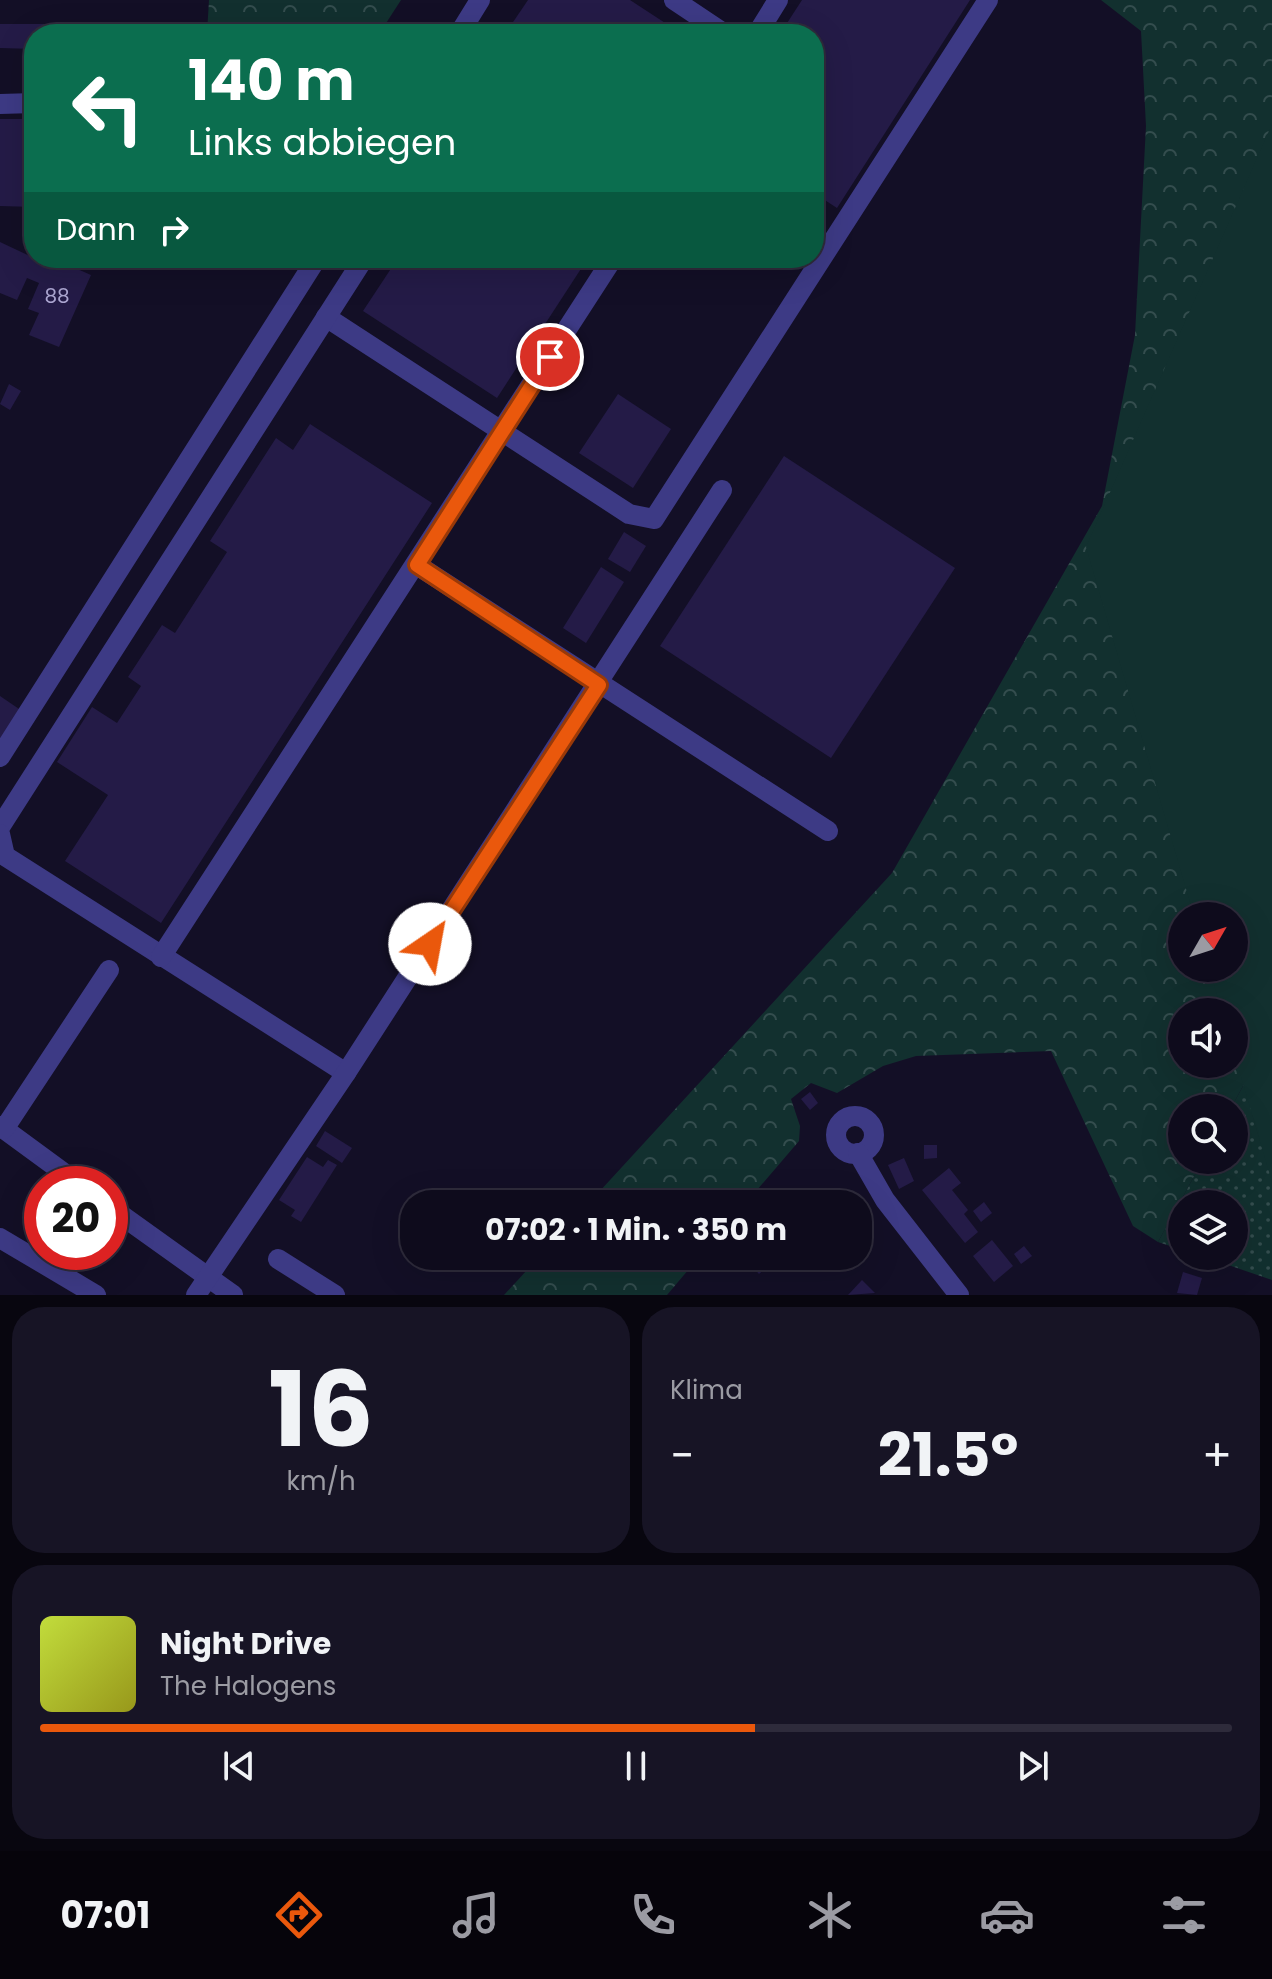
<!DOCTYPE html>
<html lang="de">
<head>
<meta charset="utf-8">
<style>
	body { margin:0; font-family:Poppins,sans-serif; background:#171425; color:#f1f3f6; height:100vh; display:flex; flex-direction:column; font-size:30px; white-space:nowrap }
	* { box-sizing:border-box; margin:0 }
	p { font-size:26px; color:#9b9ba3 }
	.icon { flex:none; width:44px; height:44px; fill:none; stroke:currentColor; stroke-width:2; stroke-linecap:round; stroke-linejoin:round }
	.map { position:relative; height:1295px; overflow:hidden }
	.sheet { display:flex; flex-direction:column; gap:12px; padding:12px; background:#08060f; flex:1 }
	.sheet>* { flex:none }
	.hud { position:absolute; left:24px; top:24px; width:800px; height:244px; border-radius:32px; box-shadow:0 8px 32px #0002,0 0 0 2px #2e2b3b; background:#0b6e4f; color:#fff; overflow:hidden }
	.needle { width:52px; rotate:51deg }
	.fabs { position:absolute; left:1168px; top:902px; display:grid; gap:16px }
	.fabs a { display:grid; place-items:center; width:80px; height:80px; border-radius:50%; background:#0e0b1c; box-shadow:0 8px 32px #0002,0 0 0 2px #2e2b3b; font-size:40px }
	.speed { position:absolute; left:24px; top:1166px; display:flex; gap:16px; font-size:40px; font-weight:700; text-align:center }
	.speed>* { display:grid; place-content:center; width:104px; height:104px; border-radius:50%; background:#0e0b1c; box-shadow:0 8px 32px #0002,0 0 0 2px #2e2b3b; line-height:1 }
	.speed .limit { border:12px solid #d22; background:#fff; color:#111 }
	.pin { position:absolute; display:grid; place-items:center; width:68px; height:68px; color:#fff; margin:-34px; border:4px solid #fff; border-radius:50%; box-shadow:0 2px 8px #0007 }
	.me { position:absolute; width:88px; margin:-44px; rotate:33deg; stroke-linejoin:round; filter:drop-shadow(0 0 6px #0008) }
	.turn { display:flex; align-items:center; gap:28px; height:168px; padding:0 32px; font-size:36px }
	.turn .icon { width:104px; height:104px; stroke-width:2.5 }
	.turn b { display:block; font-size:56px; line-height:68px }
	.then { display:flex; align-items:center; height:76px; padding:0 32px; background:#0003; gap:16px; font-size:30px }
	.big { font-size:60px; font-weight:700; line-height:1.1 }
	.sheet .widget { flex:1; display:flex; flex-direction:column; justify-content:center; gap:12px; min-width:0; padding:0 28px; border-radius:32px; background:#171425 }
	.sheet .dial { align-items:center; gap:0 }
	.dial b { font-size:104px; line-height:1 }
	.song { display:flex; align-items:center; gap:24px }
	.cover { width:96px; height:96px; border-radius:12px; background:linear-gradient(135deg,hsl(70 70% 55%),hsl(60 70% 35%)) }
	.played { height:8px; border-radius:4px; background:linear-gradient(90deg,#ea580c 60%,#2e2b3b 60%) }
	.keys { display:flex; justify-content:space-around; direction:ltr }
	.heat { display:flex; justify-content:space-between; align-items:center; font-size:44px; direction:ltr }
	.sheet .tiles { flex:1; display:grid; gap:12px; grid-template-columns:1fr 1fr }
	.widget:last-child { grid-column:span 2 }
	.trip { position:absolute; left:400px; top:1190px; width:472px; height:80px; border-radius:32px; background:#0e0b1c; box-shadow:0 8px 32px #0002,0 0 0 2px #2e2b3b; font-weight:700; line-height:80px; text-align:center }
	.menu { display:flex; height:128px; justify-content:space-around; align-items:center; background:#06040b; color:#9b9ba3 }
	.menu .icon { width:56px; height:56px }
	.menu .on { color:#ea580c }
	.menu b { font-size:36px; color:#f1f3f6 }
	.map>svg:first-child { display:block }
</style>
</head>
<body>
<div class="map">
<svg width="1272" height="1295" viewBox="0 0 1272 1295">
	<defs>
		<pattern id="grass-dots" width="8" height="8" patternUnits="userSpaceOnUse" patternTransform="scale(2)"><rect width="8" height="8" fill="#12302f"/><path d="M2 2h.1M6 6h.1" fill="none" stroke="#344d4e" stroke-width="1.8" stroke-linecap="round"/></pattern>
		<pattern id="forest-crowns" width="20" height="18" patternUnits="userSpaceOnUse" patternTransform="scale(2)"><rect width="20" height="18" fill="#12302f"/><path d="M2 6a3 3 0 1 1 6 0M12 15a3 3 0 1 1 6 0" fill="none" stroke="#344d4e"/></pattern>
	</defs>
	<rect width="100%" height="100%" fill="#130f26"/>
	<!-- grass -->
	<path fill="url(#grass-dots)" d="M 1272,1033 L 1272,1280 L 1202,1256 L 1234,1256 L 1234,1204 L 1182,1204 L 1182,1250 L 1158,1242 L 1203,1160 L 1234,1160 L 1231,1108 Z"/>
	<!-- forest -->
	<g fill="url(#forest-crowns)" fill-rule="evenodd">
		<path d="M 209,0 L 401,0 L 379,34 L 207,34 Z"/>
		<path d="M 1101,0 L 1272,0 L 1272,1033 L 1231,1108 L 1182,1108 L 1182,1160 L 1203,1160 L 1158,1242 L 1133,1226 L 1051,1051 L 916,1056 L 883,1066 L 837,1093 L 811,1083 L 791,1099 L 800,1126 L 799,1141 L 745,1204 L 588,1204 L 892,873 L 1102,506 L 1135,335 L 1146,126 L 1141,31 ZM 1182,916 L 1234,916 L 1234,968 L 1182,968 ZM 1182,1012 L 1234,1012 L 1234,1064 L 1182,1064 Z"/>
		<path d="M 540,1256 L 700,1256 L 667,1295 L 504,1295 Z"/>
	</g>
	<!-- green -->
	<path fill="#12302f" d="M 1272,124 L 1272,1283 L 1272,1182 L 1234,1053 L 1234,1012 L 1222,1012 L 1209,968 L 1234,968 L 1234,916 L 1194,916 L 1086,547 Z"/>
	<!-- building -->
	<g fill="#241b47">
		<path d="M 528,0 L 630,0 L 682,34 L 511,34 L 507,31 Z"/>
		<path d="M 802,0 L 970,0 L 837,208 L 814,193 L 814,34 L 780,34 Z"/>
		<path d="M 0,24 L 127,24 L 127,34 L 34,34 L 34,49 L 0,48 Z"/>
		<path d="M 0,119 L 34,119 L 34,207 L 0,206 Z"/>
		<path d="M 0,242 L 34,258 L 52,258 L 91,275 L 59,347 L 29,335 L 39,313 L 28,309 L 39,283 L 27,278 L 17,300 L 0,293 Z"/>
		<path d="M 398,258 L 588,258 L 497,398 L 363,311 Z"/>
		<path d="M 9,384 L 21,391 L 10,410 L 0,404 Z"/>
		<path d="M 618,394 L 671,429 L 633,488 L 579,453 Z"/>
		<path d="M 310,424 L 432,503 L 161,923 L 65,861 L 108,795 L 57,762 L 92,707 L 117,723 L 141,686 L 128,677 L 162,625 L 175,633 L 227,552 L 210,541 L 276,438 L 293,450 Z"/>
		<path d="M 784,456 L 955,568 L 831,758 L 660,646 Z"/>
		<path d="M 624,532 L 646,546 L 630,572 L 608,559 Z"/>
		<path d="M 601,567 L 624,582 L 586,643 L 563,628 Z"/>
		<path d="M 0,696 L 22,711 L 0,745 Z"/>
		<path d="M 810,1092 L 818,1103 L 810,1110 L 801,1099 Z"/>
		<path d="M 325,1131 L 352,1148 L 342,1163 L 316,1146 Z"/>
		<path d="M 924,1145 L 937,1145 L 937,1158 L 924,1159 Z"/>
		<path d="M 307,1157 L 323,1167 L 328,1160 L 337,1165 L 301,1222 L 291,1216 L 295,1210 L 279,1200 Z"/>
		<path d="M 904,1158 L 914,1181 L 899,1189 L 888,1165 Z"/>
		<path d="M 949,1168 L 961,1183 L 952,1190 L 968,1210 L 964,1214 L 978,1232 L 965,1243 L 922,1190 Z"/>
		<path d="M 984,1202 L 992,1213 L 981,1222 L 973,1211 Z"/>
		<path d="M 858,1209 L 869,1220 L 858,1231 Z"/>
		<path d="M 992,1240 L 1013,1266 L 994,1282 L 973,1256 Z"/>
		<path d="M 1024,1246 L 1032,1256 L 1021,1264 L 1014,1254 Z"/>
		<path d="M 762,1256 L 770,1264 L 759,1274 L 752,1266 Z"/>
		<path d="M 1183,1272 L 1202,1278 L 1197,1295 L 1177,1293 Z"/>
		<path d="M 862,1280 L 875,1293 L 848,1295 Z"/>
	</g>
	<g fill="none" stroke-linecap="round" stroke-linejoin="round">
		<!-- minor -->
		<g stroke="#3d3a85" stroke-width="20">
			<path d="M 674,0 L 725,34"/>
			<path d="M 459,34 L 480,0"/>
			<path d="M 757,34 L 778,0"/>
			<path d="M 0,104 L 34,103"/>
			<path d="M 326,317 L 629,514 L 654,519 L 988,0"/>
			<path d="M 417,565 L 828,831"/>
			<path d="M 0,757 L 317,258"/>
			<path d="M 0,827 L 364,258"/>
			<path d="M 0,834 L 5,856 L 346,1073"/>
			<path d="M 161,957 L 613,258"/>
			<circle cx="855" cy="1135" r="19"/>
			<path d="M 0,1126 L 79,1184"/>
			<path d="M 4,1129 L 109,970"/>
			<path d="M 858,1153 L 885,1200 L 959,1295"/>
			<path d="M 110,1207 L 233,1295"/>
			<path d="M 0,1238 L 96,1295"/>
			<path d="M 278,1259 L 335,1295"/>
			<path d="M 196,1295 L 346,1073 L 722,490"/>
		</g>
	</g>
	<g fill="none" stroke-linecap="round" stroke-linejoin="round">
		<defs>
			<path id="route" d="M 430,944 L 599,685 L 417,565 L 550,357"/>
		</defs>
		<!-- route casing -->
		<use href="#route" stroke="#983908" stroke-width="20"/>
		<!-- route -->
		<use href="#route" stroke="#ea580c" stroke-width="14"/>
	</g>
	<g text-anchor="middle" stroke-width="8" stroke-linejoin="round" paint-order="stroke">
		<!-- number labels -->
		<g font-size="20" fill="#aca6d1">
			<text x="57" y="303">88</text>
		</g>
	</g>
</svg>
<div class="fabs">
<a><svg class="needle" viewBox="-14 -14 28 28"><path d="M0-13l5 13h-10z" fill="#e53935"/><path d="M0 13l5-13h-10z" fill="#9b9ba3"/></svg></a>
<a><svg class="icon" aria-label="sound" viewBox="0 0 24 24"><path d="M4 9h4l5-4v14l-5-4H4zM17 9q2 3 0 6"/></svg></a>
<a><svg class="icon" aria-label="search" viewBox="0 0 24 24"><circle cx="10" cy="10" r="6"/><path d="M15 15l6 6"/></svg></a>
<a><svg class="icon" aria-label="layers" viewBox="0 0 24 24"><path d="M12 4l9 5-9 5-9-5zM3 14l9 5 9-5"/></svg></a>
</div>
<div class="speed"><div class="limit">20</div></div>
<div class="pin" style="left:550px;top:357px;background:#d93025"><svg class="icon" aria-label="arrive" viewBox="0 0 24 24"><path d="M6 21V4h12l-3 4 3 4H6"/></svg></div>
<svg class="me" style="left:430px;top:944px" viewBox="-20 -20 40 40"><circle r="19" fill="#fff"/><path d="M0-13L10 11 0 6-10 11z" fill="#ea580c"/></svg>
<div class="trip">07:02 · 1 Min. · 350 m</div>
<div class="hud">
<div class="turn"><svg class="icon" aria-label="left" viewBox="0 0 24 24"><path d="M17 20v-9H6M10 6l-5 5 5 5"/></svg><div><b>140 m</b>Links abbiegen</div></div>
<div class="then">Dann<svg class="icon" aria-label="right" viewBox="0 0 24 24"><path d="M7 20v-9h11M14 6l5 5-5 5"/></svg></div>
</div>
</div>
<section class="sheet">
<div class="tiles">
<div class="widget dial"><b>16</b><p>km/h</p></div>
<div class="widget"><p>Klima</p>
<div class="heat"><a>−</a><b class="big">21.5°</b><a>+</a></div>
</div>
<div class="widget">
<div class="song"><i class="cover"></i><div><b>Night Drive</b><p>The Halogens</p></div></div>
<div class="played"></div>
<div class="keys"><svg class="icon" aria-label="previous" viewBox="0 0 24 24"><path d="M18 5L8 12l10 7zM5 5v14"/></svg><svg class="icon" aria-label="pause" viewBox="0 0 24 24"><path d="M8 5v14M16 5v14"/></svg><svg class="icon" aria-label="next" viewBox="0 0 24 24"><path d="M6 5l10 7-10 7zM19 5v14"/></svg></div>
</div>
</div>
</section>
<nav class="menu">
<b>07:01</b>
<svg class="icon on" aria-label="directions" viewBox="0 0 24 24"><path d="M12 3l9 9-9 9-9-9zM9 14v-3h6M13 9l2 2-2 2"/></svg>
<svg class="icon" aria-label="music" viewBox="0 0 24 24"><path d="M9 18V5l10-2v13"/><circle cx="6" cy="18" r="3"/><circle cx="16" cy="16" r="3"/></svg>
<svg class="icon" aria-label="phone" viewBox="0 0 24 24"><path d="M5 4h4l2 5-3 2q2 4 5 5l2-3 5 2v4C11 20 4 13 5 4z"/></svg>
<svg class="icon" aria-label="climate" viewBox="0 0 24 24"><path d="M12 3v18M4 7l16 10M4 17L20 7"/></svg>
<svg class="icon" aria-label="car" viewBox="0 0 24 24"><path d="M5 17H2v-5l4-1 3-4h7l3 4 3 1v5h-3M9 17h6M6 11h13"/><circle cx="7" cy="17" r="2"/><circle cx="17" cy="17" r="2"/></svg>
<svg class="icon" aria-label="filters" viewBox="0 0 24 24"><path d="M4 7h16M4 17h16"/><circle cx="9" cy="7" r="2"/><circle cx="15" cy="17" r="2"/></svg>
</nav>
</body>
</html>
